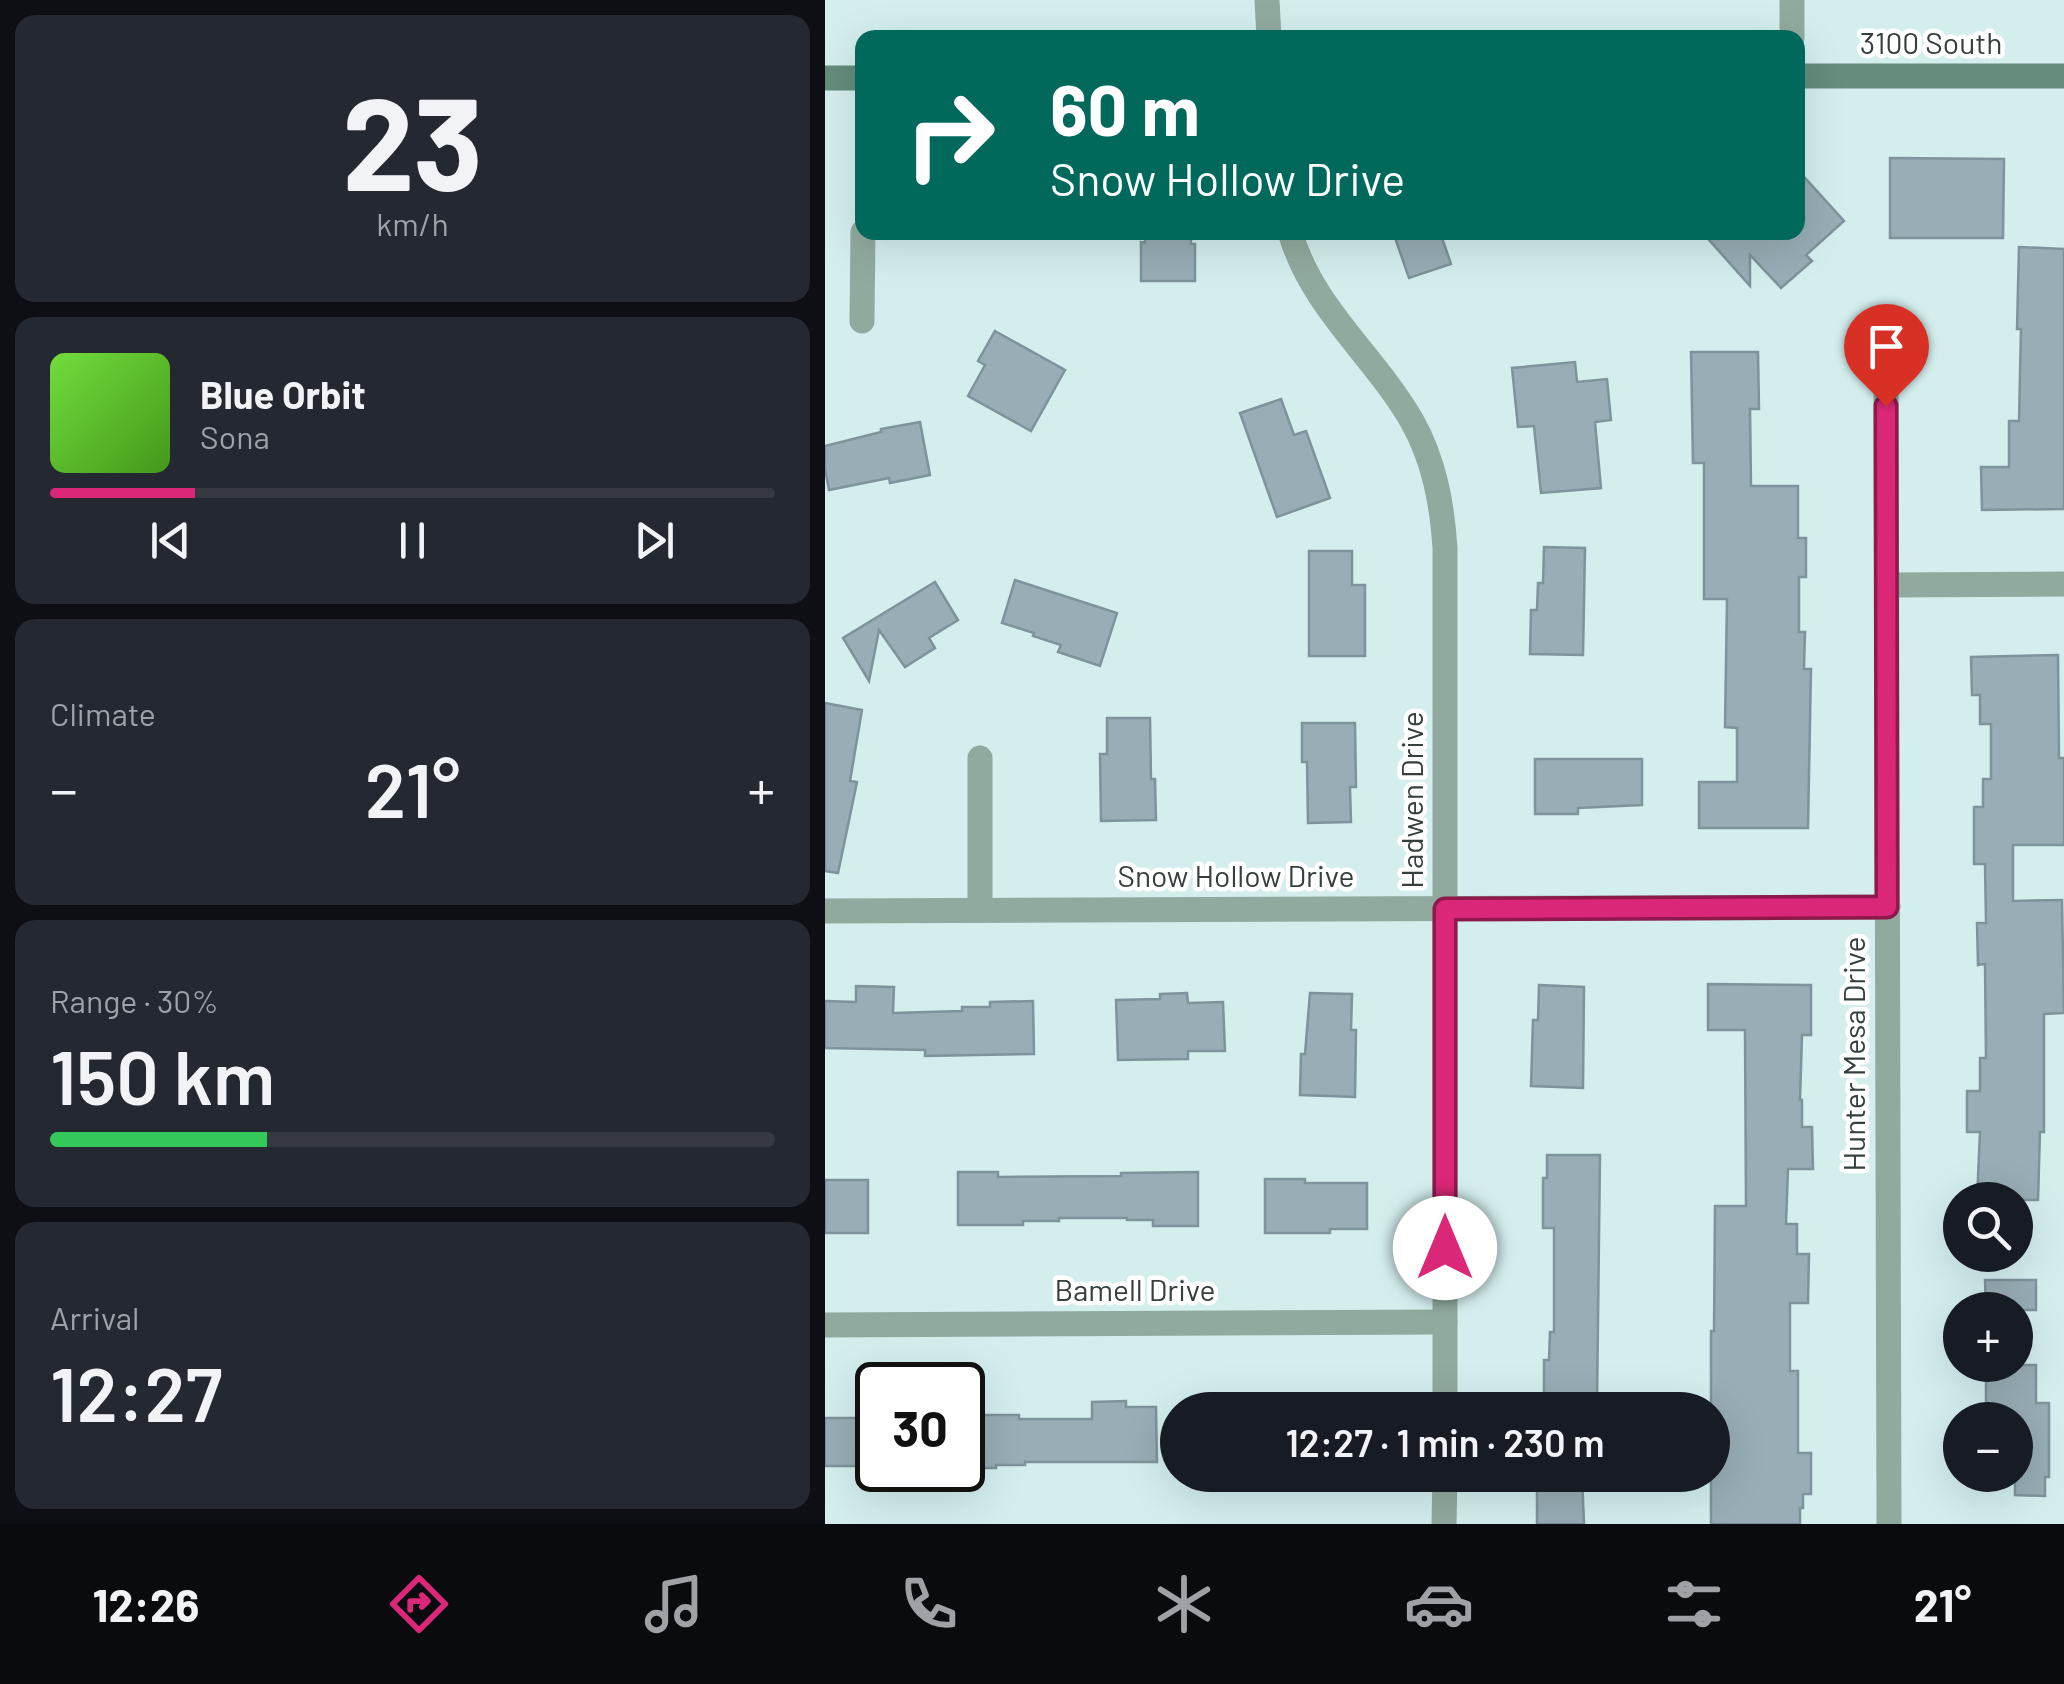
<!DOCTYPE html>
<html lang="en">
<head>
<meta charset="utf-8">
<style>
	body { margin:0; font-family:Barlow,sans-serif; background:#242831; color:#f1f3f6; height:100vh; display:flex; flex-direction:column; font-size:38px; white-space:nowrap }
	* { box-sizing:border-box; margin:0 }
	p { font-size:32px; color:#9ea1a6 }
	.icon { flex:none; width:55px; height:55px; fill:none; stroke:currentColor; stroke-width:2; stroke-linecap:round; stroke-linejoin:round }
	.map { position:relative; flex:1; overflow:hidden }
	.details { display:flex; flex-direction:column; gap:15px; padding:15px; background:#0d0f14; width:825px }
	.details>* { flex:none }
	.banner { position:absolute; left:30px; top:30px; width:950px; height:210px; border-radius:20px; box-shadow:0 10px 40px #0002; background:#00695c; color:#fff; overflow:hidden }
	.fabs { position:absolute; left:1118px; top:1182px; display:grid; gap:20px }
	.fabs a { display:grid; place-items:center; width:90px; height:90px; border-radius:50%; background:#171b24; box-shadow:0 10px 40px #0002; font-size:50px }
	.speed { position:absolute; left:30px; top:1362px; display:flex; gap:20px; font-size:50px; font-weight:700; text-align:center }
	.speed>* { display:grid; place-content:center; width:130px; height:130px; border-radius:50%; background:#171b24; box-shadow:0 10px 40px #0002; line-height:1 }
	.speed .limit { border:5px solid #111; border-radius:15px; background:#fff; color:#111 }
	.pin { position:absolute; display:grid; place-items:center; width:85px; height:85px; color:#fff; margin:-102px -42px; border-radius:50% 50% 50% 0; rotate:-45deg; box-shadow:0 0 10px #0007 }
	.pin .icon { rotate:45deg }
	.me { position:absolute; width:110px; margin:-55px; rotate:0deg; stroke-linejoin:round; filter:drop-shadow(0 0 8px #0008) }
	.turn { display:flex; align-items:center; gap:35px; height:210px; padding:0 30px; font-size:45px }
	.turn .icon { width:130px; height:130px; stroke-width:2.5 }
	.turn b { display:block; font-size:70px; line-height:85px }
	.big { font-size:75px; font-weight:600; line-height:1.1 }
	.details .card { flex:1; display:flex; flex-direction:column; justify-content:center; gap:15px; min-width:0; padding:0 35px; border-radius:20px; background:#242831 }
	.details .dial { align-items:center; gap:0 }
	.dial b { font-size:130px; line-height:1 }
	.song { display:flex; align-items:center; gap:30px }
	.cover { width:120px; height:120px; border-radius:15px; background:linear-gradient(135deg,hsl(100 70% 55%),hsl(100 70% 35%)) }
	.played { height:10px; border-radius:5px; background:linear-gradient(90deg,#db2777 20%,#363941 20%) }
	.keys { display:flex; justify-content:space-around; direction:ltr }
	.heat { display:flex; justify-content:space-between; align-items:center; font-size:55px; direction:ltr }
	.charge { height:15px; border-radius:8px; background:linear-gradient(90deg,#34c759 30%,#363941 0) }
	.trip { position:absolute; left:335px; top:1392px; width:570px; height:100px; border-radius:50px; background:#171b24; box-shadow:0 10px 40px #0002; font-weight:600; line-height:100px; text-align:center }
	.tab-bar { display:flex; height:160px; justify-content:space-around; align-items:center; background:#090b0e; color:#9ea1a6 }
	.tab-bar .icon { width:70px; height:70px }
	.tab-bar .active { color:#db2777 }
	.tab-bar b { font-size:45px; color:#f1f3f6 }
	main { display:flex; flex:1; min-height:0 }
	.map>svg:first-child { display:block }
</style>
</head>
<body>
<main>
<section class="details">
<div class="card dial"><b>23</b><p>km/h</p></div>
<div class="card">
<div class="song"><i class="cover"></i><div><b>Blue Orbit</b><p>Sona</p></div></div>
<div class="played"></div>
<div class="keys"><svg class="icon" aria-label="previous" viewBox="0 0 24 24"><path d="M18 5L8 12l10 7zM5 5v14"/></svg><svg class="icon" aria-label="pause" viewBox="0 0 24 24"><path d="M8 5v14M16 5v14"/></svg><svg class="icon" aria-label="next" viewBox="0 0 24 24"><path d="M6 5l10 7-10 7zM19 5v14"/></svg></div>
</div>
<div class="card"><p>Climate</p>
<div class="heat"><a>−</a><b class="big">21°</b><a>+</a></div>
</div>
<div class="card"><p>Range · 30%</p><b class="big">150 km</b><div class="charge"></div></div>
<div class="card"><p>Arrival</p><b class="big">12:27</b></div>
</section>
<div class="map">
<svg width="1239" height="1524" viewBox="0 0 1239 1524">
	<rect width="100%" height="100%" fill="#d4eeee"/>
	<!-- building -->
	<g fill="#98adb6" stroke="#7e939b" stroke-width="2.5">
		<path d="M 1065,158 L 1179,159 L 1178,238 L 1065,238 Z"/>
		<path d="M 972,169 L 1019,221 L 981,255 L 987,261 L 956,288 L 925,255 L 925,286 L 877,232 L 972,232 Z"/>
		<path d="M 320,232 L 366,232 L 366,244 L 370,244 L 370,281 L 316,281 L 316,242 L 320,243 Z"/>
		<path d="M 568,232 L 615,232 L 626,264 L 584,278 Z"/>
		<path d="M 1194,247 L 1239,249 L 1239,509 L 1157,510 L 1156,467 L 1184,467 L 1184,421 L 1194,421 L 1196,329 L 1192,329 Z"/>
		<path d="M 170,331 L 240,370 L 206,431 L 143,396 L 160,365 L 153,361 Z"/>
		<path d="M 866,352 L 933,352 L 934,409 L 925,409 L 926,486 L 973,486 L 973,538 L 981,538 L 981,577 L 974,577 L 974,632 L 980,632 L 979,669 L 986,669 L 983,828 L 874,828 L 874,782 L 912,782 L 912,728 L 900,727 L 902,599 L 879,599 L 879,463 L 868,463 Z"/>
		<path d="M 750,362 L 752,382 L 782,379 L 786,420 L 770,422 L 776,488 L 716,493 L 709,426 L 693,427 L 687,368 Z"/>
		<path d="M 456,399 L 469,435 L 481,431 L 505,498 L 452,517 L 415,413 Z"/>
		<path d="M 95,422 L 105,475 L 65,483 L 64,478 L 4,490 L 0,469 L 0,446 L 56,432 L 56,429 Z"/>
		<path d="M 719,547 L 760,548 L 758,655 L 705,654 L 706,610 L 712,610 L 713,583 L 718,583 Z"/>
		<path d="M 484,551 L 527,551 L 527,585 L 540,585 L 540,656 L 484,656 Z"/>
		<path d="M 190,580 L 292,613 L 275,666 L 233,652 L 236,645 L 208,636 L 209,633 L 177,623 Z"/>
		<path d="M 110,582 L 133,620 L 104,638 L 110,648 L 80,667 L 54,630 L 44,681 L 18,638 Z"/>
		<path d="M 1233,655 L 1234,758 L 1239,758 L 1239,845 L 1188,845 L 1188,901 L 1237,900 L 1239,1013 L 1219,1014 L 1219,1132 L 1215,1132 L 1213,1200 L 1152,1200 L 1155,1132 L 1142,1132 L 1142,1091 L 1155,1091 L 1155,1058 L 1161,1058 L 1160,964 L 1153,965 L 1152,923 L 1161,923 L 1160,864 L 1149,864 L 1149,807 L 1158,807 L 1158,779 L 1166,779 L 1166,724 L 1155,724 L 1155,695 L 1147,695 L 1146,657 Z"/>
		<path d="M 0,703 L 37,710 L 25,781 L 32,782 L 13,873 L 0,871 Z"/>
		<path d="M 282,718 L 325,718 L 326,779 L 330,779 L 331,820 L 276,821 L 275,754 L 282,754 Z"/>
		<path d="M 477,723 L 530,723 L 531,787 L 525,787 L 526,822 L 483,823 L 482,762 L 477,762 Z"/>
		<path d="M 710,759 L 817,759 L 817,805 L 753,808 L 753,814 L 710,814 Z"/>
		<path d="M 883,984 L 986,985 L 986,1035 L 977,1035 L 975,1100 L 977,1100 L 977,1127 L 987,1127 L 988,1169 L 963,1169 L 961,1224 L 972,1224 L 972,1254 L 984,1254 L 983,1303 L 965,1303 L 965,1371 L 973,1371 L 973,1453 L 986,1453 L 986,1494 L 978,1494 L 978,1508 L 975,1508 L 975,1524 L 886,1524 L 886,1331 L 889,1331 L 890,1206 L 921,1206 L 920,1030 L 883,1030 Z"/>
		<path d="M 714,985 L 759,987 L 758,1088 L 706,1086 L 708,1020 L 713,1020 Z"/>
		<path d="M 31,986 L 69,987 L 68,1013 L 137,1011 L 137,1007 L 165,1007 L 165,1002 L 208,1001 L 209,1054 L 100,1056 L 100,1050 L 0,1048 L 0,1001 L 31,1002 Z"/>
		<path d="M 362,993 L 363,1003 L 398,1002 L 400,1051 L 363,1051 L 363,1059 L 293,1060 L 291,1000 L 335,999 L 335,994 Z"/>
		<path d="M 485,993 L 527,994 L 526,1030 L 531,1030 L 530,1097 L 475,1095 L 476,1054 L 480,1054 Z"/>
		<path d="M 722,1155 L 775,1155 L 772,1404 L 719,1403 L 719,1360 L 724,1360 L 725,1332 L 729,1332 L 729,1228 L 718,1228 L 718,1178 L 722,1178 Z"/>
		<path d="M 133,1172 L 173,1172 L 173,1177 L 296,1176 L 296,1173 L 373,1172 L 373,1226 L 328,1226 L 328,1220 L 302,1220 L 302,1218 L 234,1218 L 234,1221 L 198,1221 L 198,1225 L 133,1225 Z"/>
		<path d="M 440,1179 L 480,1179 L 480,1183 L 542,1183 L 542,1229 L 505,1229 L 505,1233 L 440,1233 Z"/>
		<rect x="0" y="1180" width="43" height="53"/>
		<path d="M 1160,1280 L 1211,1280 L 1211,1310 L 1161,1310 Z"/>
		<path d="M 1161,1365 L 1211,1365 L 1211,1403 L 1224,1403 L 1224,1477 L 1220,1477 L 1220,1496 L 1190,1495 L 1190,1420 L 1161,1420 Z"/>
		<path d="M 301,1401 L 301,1407 L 331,1407 L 332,1462 L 200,1462 L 200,1465 L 171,1465 L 171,1468 L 138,1468 L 138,1415 L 194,1415 L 194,1419 L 267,1419 L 267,1402 Z"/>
		<rect x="0" y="1418" width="52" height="48"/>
		<path d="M 712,1475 L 757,1475 L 759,1524 L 712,1524 Z"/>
	</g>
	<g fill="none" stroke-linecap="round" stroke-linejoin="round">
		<!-- minor -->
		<g stroke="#91aa9f" stroke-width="25">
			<path d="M 442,0 L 444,38"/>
			<path d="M 967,0 L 967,38"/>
			<path d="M 465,232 C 487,308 549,355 587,421 C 609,460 617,503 620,548 L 620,1410"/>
			<path d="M 37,321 L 38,232"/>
			<path d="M 1061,371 L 1064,1524"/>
			<path d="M 1062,585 L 1239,584"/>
			<path d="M 155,758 L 155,910"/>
			<path d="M 0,911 L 1063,907"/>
			<path d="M 0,1325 L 620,1322"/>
			<path d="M 619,1524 L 620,1475"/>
		</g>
		<!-- secondary -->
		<g stroke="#658c7c" stroke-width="25">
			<path d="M 972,76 L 1239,76"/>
			<path d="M 0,78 L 38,78"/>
		</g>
	</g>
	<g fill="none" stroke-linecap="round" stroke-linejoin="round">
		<defs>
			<path id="route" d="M 620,1248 L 620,909 L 1062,907 L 1061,406"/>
		</defs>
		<!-- route casing -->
		<use href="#route" stroke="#8e194d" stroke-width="25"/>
		<!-- route -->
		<use href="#route" stroke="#db2777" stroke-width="18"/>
	</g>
	<g text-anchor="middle" stroke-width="9" stroke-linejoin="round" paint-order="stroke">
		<!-- street labels -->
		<g font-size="30" fill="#343f3e" stroke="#fff">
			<text x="1106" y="54">3100 South</text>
			<text transform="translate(588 800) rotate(-90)" y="10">Hadwen Drive</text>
			<text x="411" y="887">Snow Hollow Drive</text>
			<text transform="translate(1030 1054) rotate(-90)" y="10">Hunter Mesa Drive</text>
			<text x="310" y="1301">Bamell Drive</text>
		</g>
	</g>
</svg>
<div class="fabs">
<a><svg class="icon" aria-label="search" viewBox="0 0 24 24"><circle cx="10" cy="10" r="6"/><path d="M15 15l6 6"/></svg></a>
<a>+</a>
<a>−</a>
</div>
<div class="speed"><div class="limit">30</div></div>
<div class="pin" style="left:1061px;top:406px;background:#d93025"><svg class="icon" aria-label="arrive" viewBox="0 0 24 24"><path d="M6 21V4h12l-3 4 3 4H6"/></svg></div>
<svg class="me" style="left:620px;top:1248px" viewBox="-20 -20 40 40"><circle r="19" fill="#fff"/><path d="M0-13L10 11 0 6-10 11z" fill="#db2777"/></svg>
<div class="trip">12:27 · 1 min · 230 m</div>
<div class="banner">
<div class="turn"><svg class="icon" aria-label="right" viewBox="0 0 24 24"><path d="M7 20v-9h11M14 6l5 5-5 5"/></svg><div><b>60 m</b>Snow Hollow Drive</div></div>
</div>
</div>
</main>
<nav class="tab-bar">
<b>12:26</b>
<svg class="icon active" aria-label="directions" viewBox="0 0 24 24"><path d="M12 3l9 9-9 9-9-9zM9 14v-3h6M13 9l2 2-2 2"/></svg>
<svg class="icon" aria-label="music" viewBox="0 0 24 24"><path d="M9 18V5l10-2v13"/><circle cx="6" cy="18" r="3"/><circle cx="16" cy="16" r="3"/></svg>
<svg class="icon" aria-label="phone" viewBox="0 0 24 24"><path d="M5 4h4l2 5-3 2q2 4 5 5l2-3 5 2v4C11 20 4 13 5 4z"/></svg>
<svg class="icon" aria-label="climate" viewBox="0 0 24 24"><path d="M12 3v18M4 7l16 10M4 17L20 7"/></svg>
<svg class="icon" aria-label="car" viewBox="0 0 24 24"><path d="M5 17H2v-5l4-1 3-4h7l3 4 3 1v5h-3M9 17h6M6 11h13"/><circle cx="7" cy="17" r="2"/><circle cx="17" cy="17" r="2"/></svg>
<svg class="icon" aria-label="filters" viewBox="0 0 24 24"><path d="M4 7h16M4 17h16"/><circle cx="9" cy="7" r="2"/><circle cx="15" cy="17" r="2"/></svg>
<b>21°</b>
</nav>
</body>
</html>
